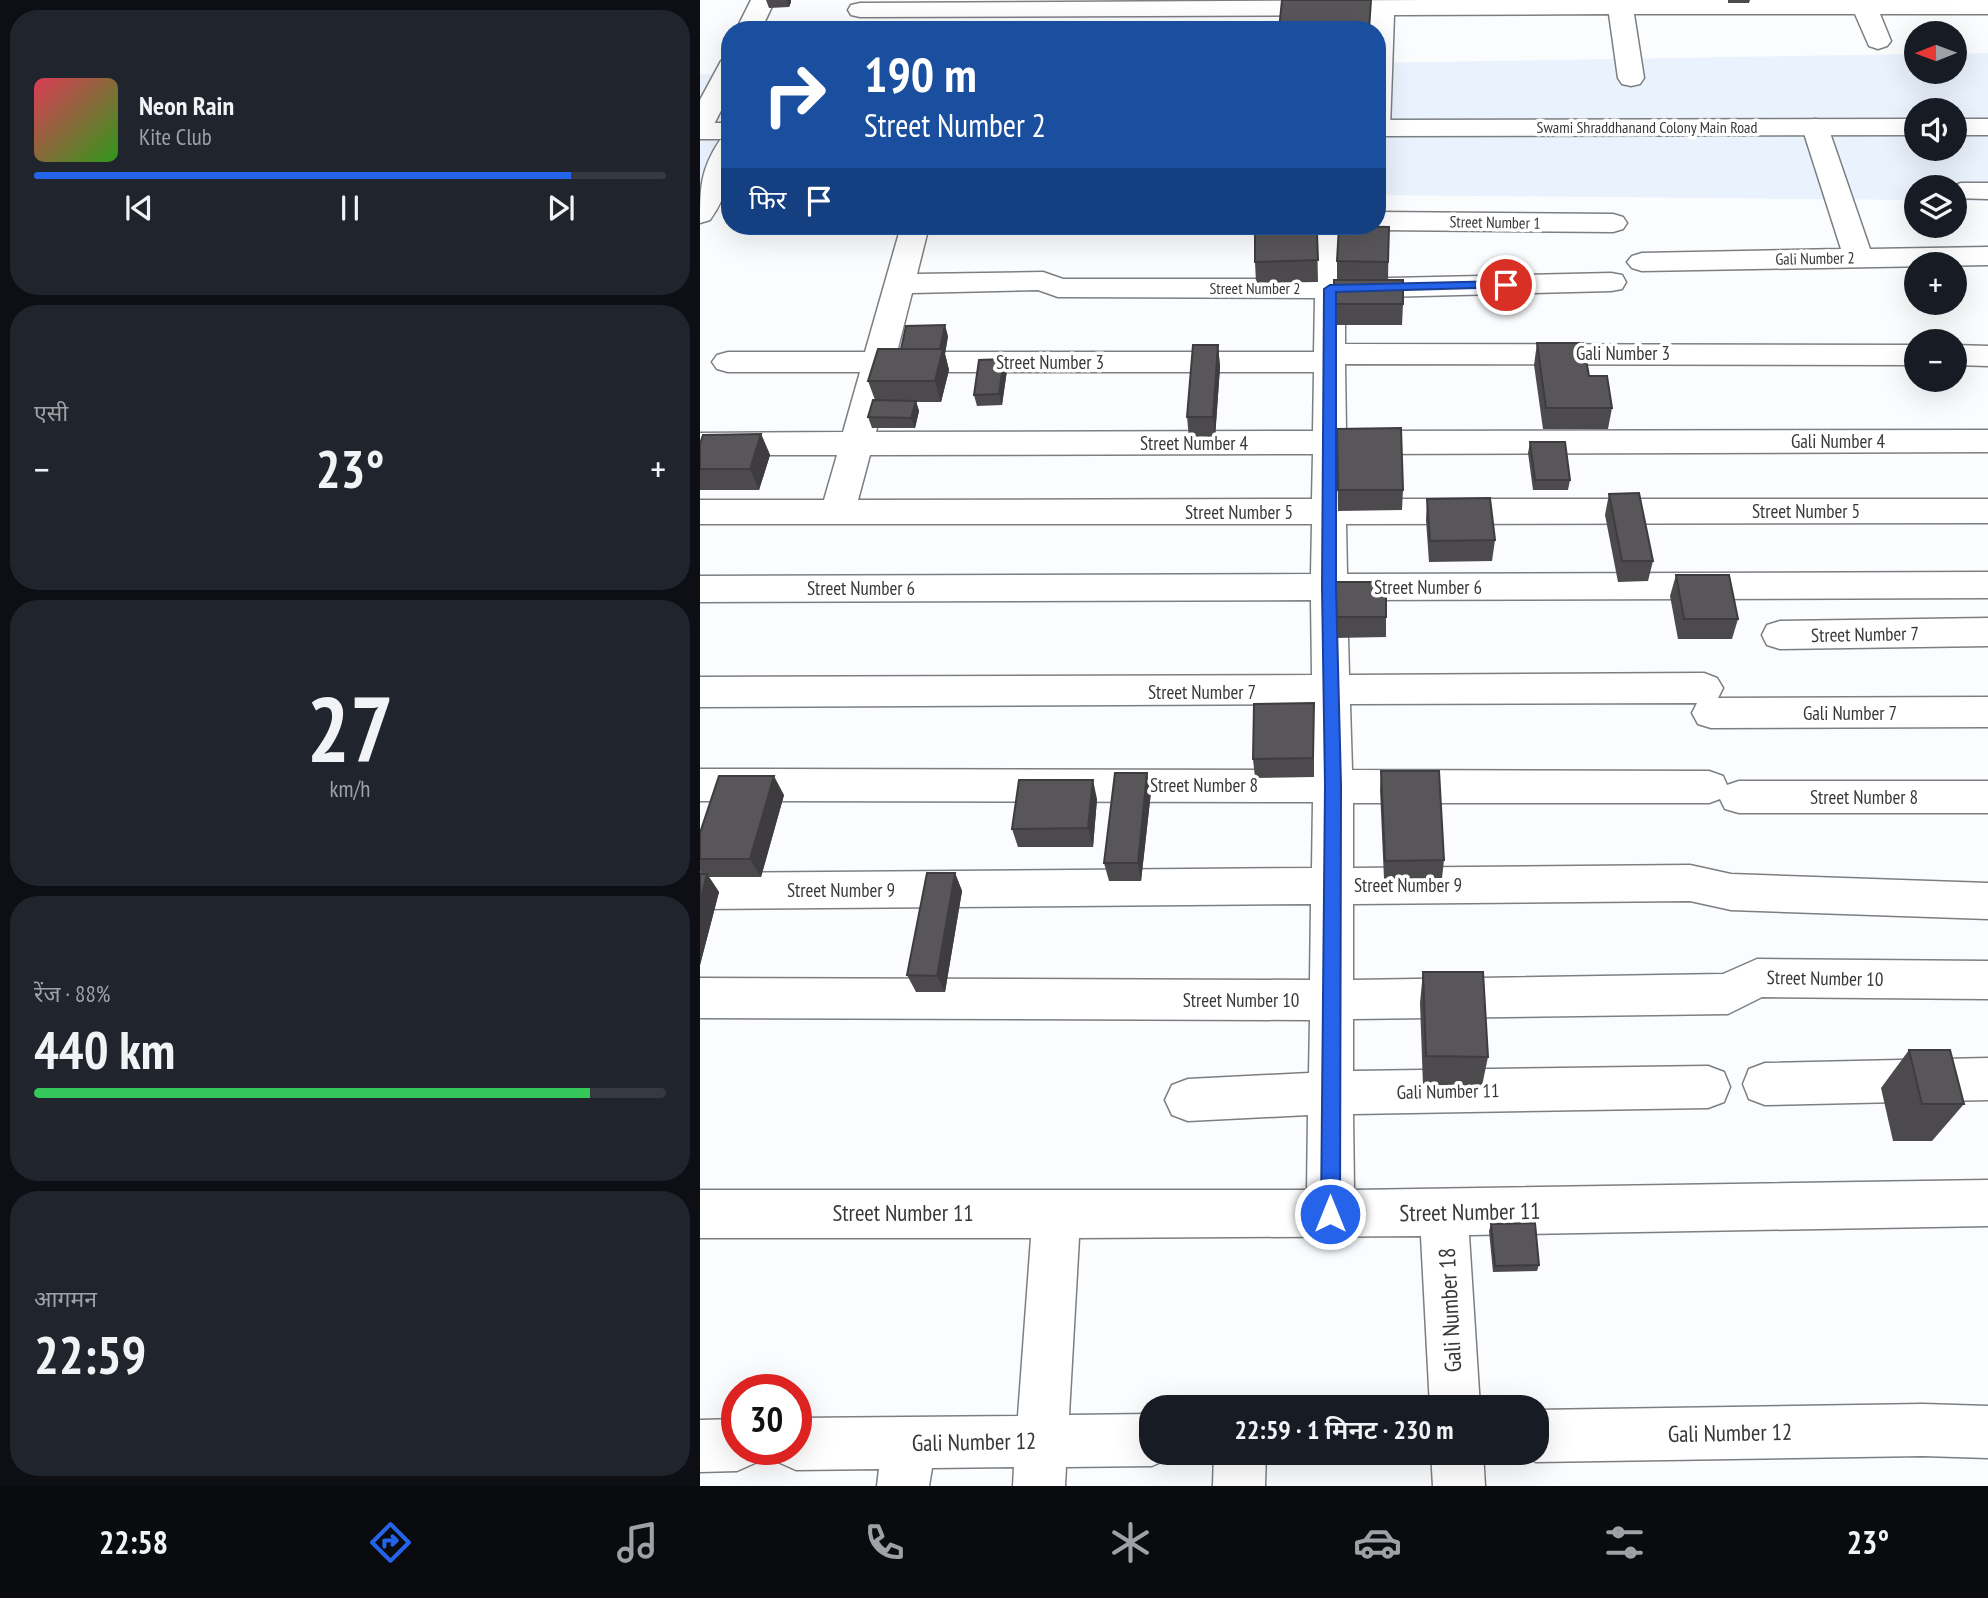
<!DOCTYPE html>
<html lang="hi">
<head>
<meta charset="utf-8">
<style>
	body { margin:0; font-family:"PT Sans Narrow","Noto Sans Devanagari",sans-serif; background:#20242c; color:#f1f3f6; height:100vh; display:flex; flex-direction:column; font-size:26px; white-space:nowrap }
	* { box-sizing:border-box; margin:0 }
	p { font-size:23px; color:#9ea1a6 }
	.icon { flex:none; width:38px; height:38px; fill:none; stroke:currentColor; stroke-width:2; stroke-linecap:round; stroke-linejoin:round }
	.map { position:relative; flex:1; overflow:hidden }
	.sheet { display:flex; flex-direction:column; gap:10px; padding:10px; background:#0d0f14; width:700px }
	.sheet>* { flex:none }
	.banner { position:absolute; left:21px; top:21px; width:665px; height:214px; border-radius:28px; box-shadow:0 7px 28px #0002; background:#1a4fa0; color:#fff; overflow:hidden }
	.needle { width:46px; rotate:269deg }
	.fabs { position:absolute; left:1204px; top:21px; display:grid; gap:14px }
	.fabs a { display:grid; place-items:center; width:63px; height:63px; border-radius:50%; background:#171b24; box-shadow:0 7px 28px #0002; font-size:35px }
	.speed { position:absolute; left:21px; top:1374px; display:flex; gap:14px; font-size:35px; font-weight:700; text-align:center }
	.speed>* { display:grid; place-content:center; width:91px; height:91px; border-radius:50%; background:#171b24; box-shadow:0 7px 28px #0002; line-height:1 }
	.speed .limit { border:10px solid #d22; background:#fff; color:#111 }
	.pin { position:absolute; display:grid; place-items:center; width:60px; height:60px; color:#fff; margin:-30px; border:4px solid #fff; border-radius:50%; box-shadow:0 2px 7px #0007 }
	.me { position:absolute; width:77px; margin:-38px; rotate:0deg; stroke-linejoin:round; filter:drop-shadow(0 0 5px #0008) }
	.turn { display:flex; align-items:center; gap:24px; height:147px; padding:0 28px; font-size:32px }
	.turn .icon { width:91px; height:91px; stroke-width:2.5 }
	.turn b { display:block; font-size:49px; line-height:60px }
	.then { display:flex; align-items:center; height:66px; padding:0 28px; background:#0003; gap:14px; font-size:26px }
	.big { font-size:52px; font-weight:600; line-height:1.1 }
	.sheet .card { flex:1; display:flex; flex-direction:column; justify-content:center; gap:10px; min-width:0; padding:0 24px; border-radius:28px; background:#20242c }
	.sheet .dial { align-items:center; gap:0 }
	.dial b { font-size:91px; line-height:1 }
	.song { display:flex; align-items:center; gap:21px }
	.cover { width:84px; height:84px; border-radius:10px; background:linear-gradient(135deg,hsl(350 70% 55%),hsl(110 70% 35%)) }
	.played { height:7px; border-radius:4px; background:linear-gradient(90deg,#2563eb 85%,#363941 85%) }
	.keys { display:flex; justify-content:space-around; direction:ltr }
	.heat { display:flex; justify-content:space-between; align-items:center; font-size:38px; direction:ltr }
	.charge { height:10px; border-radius:5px; background:linear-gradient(90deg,#34c759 88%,#363941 0) }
	.trip { position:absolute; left:439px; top:1395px; width:410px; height:70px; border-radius:28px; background:#171b24; box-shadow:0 7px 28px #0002; font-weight:600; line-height:70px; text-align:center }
	.menu { display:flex; height:112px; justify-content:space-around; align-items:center; background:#090b0e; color:#9ea1a6 }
	.menu .icon { width:49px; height:49px }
	.menu .on { color:#2563eb }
	.menu b { font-size:32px; color:#f1f3f6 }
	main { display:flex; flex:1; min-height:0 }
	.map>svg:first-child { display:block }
</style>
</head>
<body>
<main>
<section class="sheet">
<div class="card">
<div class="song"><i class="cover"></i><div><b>Neon Rain</b><p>Kite Club</p></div></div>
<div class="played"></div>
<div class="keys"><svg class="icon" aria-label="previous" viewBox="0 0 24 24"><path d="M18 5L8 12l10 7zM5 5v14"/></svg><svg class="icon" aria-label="pause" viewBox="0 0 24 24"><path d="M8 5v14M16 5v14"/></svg><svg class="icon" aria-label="next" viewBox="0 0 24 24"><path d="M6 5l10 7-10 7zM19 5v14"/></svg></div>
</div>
<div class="card"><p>एसी</p>
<div class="heat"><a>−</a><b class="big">23°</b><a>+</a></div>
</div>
<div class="card dial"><b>27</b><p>km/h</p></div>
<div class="card"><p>रेंज · 88%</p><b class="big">440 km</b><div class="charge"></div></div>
<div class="card"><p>आगमन</p><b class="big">22:59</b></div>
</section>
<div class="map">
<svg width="1288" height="1486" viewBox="0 0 1288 1486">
	<rect width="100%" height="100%" fill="#fafcfe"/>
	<!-- built -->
	<g fill="#eaf3fd" fill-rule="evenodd">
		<path d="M 1288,53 L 1288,201 L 1255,201 L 1255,187 L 1216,187 L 1216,200 L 677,195 L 677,63 L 1216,54 L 1216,72 L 1255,72 L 1255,54 ZM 1216,110 L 1255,110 L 1255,149 L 1216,149 Z"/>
		<rect x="0" y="74" width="30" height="115"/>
	</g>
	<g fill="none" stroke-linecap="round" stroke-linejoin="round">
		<defs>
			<g id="street">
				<path d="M 51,0 L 75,0 L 61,30 L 36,30 Z"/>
				<path d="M 724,0 L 1288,0 L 1288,14 L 1180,14 L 1191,41 L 1187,46 L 1178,49 L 1169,46 L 1155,14 L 934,14 L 944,78 L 940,84 L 931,86 L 922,84 L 918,78 L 909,14 L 694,15 L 690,128 L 687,134 L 677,136 L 677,30 L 668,30 L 669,15 L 160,17 L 151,15 L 148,10 L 151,5 L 160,3 Z"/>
				<path d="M 30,58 L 30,93 L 10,132 L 0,134 L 0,100 L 21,61 Z"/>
				<path d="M 1115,119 L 1125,121 L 1128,127 L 1170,249 L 1288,247 L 1288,265 L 942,271 L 932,268 L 927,262 L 932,256 L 942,253 L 1141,249 L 1102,127 L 1105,121 Z"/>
				<path d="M 30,138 C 30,170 30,192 10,220 L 0,223 C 0,189 0,170 20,140 Z"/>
				<path d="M 1261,183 L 1288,183 L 1288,199 L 1255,198 L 1255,187 L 1250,187 Z"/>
				<path d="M 677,212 L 913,214 L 923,217 L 927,223 L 923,229 L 913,232 L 677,230 L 667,227 L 677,226 Z"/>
				<path d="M 201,226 L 229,226 L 217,274 L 343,272 L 363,279 L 615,279 L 616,226 L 644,226 L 645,279 L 911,273 L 922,275 L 926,282 L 922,289 L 911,291 L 645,298 L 645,344 L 1216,345 L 1216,365 L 645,364 L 646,431 L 1288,430 L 1288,452 L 646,454 L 646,499 L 1288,499 L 1288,523 L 646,524 L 647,574 L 1288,572 L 1288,598 L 647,600 L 649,675 L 1004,673 L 1017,678 L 1023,688 L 1018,698 L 1288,697 L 1288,727 L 1011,728 L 998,724 L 992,713 L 997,703 L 650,704 L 652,770 L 1009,771 L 1023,776 L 1027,785 L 1039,781 L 1288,781 L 1288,813 L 1039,813 L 1025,809 L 1020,799 L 1009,803 L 653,803 L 653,868 L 990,865 L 1031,874 L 1288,883 L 1288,919 L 1031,910 L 990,901 L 653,904 L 653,980 L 1023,974 L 1057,959 L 1288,961 L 1288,999 L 1062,997 L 1028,1014 L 653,1019 L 653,1071 L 1008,1066 L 1024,1072 L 1030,1087 L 1024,1102 L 1008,1108 L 653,1114 L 654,1190 L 1288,1180 L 1288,1226 L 769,1235 L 780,1407 L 730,1407 L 721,1236 L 379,1238 L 369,1415 L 452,1414 L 452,1452 L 473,1452 L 470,1458 L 452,1466 L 366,1467 L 365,1486 L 313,1486 L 314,1467 L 232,1468 L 229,1486 L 177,1486 L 179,1469 L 96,1470 L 78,1462 L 72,1449 L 96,1449 L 96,1418 L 318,1416 L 331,1238 L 0,1238 L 0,1190 L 607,1190 L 608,1115 L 488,1121 L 472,1115 L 465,1100 L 472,1085 L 488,1079 L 609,1073 L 610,1020 L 0,1018 L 0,978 L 610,980 L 611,904 L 0,909 L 0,873 L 612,868 L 613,802 L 0,801 L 0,769 L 613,770 L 612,704 L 0,707 L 0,677 L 612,675 L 611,600 L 0,602 L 0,576 L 611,574 L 612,524 L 0,524 L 0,500 L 124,500 L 137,455 L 0,455 L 0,433 L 143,432 L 160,372 L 28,372 L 17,369 L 12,362 L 17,355 L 28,352 L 165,352 ZM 338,290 L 358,297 L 615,298 L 614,352 L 197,352 L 212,293 ZM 191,372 L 614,372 L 613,431 L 176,432 ZM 613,454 L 612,499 L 158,500 L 170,455 Z"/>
				<path d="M 1255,345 L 1288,346 L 1288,366 L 1255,365 Z"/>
				<path d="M 1288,618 L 1288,646 L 1080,649 L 1067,645 L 1062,635 L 1067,625 L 1080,621 Z"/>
				<path d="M 1288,1058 L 1288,1100 L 1065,1105 L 1049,1099 L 1043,1084 L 1049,1069 L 1065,1063 Z"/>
				<path d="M 1223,1404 L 1288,1406 L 1288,1458 L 1223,1456 L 836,1462 L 817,1452 L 836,1452 L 836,1410 Z"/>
				<path d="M 37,1419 L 37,1449 L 61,1449 L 55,1463 L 37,1471 L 0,1472 L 0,1420 Z"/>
				<path d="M 514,1452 L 566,1452 L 565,1486 L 513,1486 Z"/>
				<path d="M 731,1452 L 783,1452 L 785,1486 L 733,1486 Z"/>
			</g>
			<g id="secondary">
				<path d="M 1216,119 L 1216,135 L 677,136 L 677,120 Z"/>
				<rect x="1255" y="119" width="33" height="16"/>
				<rect x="0" y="123" width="30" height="16"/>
			</g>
		</defs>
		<!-- street casing -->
		<use href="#street" stroke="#7c7f82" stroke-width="3"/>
		<!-- secondary casing -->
		<use href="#secondary" stroke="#7c7f82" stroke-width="3"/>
		<!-- street -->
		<use href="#street" fill="#fff" fill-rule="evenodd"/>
		<!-- secondary -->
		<use href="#secondary" fill="#fff" fill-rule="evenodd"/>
	</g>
	<!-- wall -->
	<g fill="#4d4a4d">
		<path d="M 66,0 L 91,0 L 91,2 L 89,7 L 69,8 Z"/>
		<path d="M 1028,0 L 1050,0 L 1049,3 L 1028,3 Z"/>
		<path d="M 689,227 L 688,280 L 703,304 L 702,325 L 634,325 L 634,280 L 637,280 L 637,261 Z"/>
		<path d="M 617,233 L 618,282 L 556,283 L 555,262 Z"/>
		<path d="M 248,336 L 245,354 L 249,370 L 241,402 L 216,402 L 219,411 L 215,428 L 172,428 L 168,417 L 175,400 L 168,381 L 201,349 Z"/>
		<path d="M 837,343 L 889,376 L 912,408 L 908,429 L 843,429 L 834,365 Z"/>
		<path d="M 518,345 L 520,367 L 515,438 L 489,438 L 487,417 Z"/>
		<path d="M 304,359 L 307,370 L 302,405 L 277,406 L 274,395 Z"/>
		<path d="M 637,429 L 703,490 L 702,510 L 638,511 Z"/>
		<path d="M 61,434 L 70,455 L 59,490 L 0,490 L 0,444 Z"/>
		<path d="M 830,442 L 870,480 L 868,490 L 833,490 L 828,453 Z"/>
		<path d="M 909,494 L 953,561 L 948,581 L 918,582 L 905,515 Z"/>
		<path d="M 727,499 L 795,540 L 792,561 L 729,562 L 726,520 Z"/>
		<path d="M 976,575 L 1038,619 L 1032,639 L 978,639 L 970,596 Z"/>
		<path d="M 635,582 L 686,617 L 686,637 L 635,638 Z"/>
		<path d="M 614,703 L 614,777 L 555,778 L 553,759 Z"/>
		<path d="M 681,771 L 744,860 L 742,878 L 684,879 L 680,790 Z"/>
		<path d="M 451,792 L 441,881 L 409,881 L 404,863 Z"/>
		<path d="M 84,795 L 61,877 L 9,877 L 19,892 L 0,965 L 0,874 L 2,874 L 0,871 L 0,833 Z"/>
		<path d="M 397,799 L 393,847 L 318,847 L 312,829 Z"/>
		<path d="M 255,873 L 262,891 L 245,992 L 216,992 L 207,975 Z"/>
		<path d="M 723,972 L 788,1057 L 782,1086 L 723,1085 L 720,1003 Z"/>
		<path d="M 1209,1050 L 1264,1104 L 1232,1141 L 1193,1141 L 1181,1088 Z"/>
		<path d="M 791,1224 L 839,1265 L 837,1271 L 793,1272 L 789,1231 Z"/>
	</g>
	<!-- shaded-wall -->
	<g fill="#3e3c3e">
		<path d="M 87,0 L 91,0 L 91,2 L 89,7 Z"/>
		<path d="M 245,325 L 248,336 L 245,354 L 249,370 L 241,402 L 235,381 Z"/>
		<path d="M 518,345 L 520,367 L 515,438 L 513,417 Z"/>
		<path d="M 304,359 L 307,370 L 302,405 L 299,394 Z"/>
		<path d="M 216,401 L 219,411 L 215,428 L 211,418 Z"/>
		<path d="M 61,434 L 70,455 L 59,490 L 50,469 Z"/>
		<path d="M 447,773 L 451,792 L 441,881 L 438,863 Z"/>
		<path d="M 74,776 L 84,795 L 61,877 L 50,859 Z"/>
		<path d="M 393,780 L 397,799 L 393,847 L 388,828 Z"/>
		<path d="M 255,873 L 262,891 L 245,992 L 237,976 Z"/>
		<path d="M 7,874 L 19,892 L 0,965 L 0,901 Z"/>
	</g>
	<!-- building -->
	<g fill="#595659" stroke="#3e3c3e" stroke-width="2">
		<path d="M 582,0 L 671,0 L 669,30 L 579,30 Z"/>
		<path d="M 639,226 L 689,227 L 688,262 L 637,261 Z"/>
		<path d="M 617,233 L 618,260 L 555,262 L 555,234 Z"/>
		<rect x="634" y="280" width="69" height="24"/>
		<path d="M 245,325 L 240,349 L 201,349 L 206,326 Z"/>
		<path d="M 837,343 L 883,343 L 889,376 L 907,376 L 912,408 L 846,408 Z"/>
		<path d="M 493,345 L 518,345 L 513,417 L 487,417 Z"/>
		<path d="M 178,349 L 243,349 L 235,381 L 168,381 Z"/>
		<path d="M 304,359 L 299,394 L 274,395 L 279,360 Z"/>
		<path d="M 173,400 L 216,401 L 211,418 L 168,417 Z"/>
		<path d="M 701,428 L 703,490 L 638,490 L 637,429 Z"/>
		<path d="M 61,434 L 50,469 L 0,469 L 0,444 L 3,435 Z"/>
		<path d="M 830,442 L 865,442 L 870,480 L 835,480 Z"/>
		<path d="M 939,493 L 953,561 L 922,561 L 909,494 Z"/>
		<path d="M 790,498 L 795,540 L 730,541 L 727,499 Z"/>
		<path d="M 976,575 L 1029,575 L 1038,619 L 984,619 Z"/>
		<rect x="635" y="582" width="51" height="35"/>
		<path d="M 614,703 L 613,758 L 553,759 L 554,704 Z"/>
		<path d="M 681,771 L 739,771 L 744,860 L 685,861 Z"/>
		<path d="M 415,773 L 447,773 L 438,863 L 404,863 Z"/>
		<path d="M 19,776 L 74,776 L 50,859 L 0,859 L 0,833 Z"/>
		<path d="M 319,780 L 393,780 L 388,828 L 312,829 Z"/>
		<path d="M 227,873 L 255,873 L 237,976 L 207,975 Z"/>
		<path d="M 0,874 L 7,874 L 0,901 Z"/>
		<path d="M 723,972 L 783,972 L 788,1057 L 726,1056 Z"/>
		<path d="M 1209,1050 L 1250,1050 L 1264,1104 L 1222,1104 Z"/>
		<path d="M 835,1223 L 839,1265 L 795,1266 L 791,1224 Z"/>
	</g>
	<!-- route -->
	<path fill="#2563eb" stroke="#184099" stroke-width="2" d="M 806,281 L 813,285 L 811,287 L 636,292 L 636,587 L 641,785 L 640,1214 L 637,1221 L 630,1223 L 623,1221 L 621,1214 L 625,785 L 622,587 L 624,289 L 630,285 Z"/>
	<g text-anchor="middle" stroke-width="7" stroke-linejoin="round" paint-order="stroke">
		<!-- far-street labels -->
		<g font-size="16" fill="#37383a" stroke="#fff">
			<text x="947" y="133">Swami Shraddhanand Colony Main Road</text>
			<text transform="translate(795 222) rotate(1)" y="6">Street Number 1</text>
			<text transform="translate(1115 258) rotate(-1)" y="6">Gali Number 2</text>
			<text x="555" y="294">Street Number 2</text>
		</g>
		<!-- street labels -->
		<g font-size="19" fill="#37383a" stroke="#fff">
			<text x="923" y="360">Gali Number 3</text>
			<text x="350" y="369">Street Number 3</text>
			<text x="1138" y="448">Gali Number 4</text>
			<text x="494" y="450">Street Number 4</text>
			<text x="1106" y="518">Street Number 5</text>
			<text x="539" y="519">Street Number 5</text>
			<text x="728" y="594">Street Number 6</text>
			<text x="161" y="595">Street Number 6</text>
			<text transform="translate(1165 634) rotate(-1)" y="7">Street Number 7</text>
			<text x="502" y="699">Street Number 7</text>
			<text x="1150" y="720">Gali Number 7</text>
			<text x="504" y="792">Street Number 8</text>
			<text x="1164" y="804">Street Number 8</text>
			<text x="708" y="892">Street Number 9</text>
			<text x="141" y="897">Street Number 9</text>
			<text transform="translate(1125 978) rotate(1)" y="7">Street Number 10</text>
			<text x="541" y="1007">Street Number 10</text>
			<text transform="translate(748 1091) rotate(-1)" y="7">Gali Number 11</text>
		</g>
		<!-- near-street labels -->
		<g font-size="23" fill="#37383a" stroke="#fff">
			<text transform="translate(770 1212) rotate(-1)" y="8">Street Number 11</text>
			<text x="203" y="1221">Street Number 11</text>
			<text transform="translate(750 1310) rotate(-93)" y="8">Gali Number 18</text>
			<text transform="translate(1030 1433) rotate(-1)" y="8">Gali Number 12</text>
			<text transform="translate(274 1442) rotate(-1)" y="8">Gali Number 12</text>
		</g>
	</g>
</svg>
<div class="fabs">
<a><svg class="needle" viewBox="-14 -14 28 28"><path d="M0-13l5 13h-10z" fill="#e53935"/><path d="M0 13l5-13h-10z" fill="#9ea1a6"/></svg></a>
<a><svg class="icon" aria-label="sound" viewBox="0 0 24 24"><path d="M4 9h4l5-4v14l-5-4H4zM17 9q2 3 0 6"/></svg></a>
<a><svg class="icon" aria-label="layers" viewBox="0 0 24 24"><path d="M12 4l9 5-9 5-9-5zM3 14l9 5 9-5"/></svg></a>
<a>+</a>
<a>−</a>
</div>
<div class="speed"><div class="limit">30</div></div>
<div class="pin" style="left:806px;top:285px;background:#d93025"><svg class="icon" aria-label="arrive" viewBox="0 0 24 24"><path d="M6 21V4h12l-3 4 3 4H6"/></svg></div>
<svg class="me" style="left:630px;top:1214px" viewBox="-20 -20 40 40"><circle r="17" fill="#2563eb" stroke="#fff" stroke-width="3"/><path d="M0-11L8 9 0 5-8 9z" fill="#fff"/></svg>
<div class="trip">22:59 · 1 मिनट · 230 m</div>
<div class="banner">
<div class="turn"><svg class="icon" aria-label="right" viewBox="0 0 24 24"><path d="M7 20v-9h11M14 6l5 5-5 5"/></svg><div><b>190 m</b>Street Number 2</div></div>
<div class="then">फिर<svg class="icon" aria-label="arrive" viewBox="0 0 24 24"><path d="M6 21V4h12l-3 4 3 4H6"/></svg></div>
</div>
</div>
</main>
<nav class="menu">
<b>22:58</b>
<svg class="icon on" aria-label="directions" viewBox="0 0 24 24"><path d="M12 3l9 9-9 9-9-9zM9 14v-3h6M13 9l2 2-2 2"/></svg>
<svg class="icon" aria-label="music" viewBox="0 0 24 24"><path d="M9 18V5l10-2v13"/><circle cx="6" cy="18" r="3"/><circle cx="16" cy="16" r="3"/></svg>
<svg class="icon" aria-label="phone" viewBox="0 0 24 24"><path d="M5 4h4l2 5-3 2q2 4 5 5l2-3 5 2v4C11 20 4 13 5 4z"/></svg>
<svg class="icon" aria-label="climate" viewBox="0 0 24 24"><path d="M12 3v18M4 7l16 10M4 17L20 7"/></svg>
<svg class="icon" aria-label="car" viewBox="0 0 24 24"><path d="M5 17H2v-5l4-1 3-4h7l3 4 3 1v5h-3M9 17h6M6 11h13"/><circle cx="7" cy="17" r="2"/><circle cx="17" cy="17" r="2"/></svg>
<svg class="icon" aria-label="filters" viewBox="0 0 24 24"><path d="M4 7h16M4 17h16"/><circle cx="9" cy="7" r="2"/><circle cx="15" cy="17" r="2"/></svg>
<b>23°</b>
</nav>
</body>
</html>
